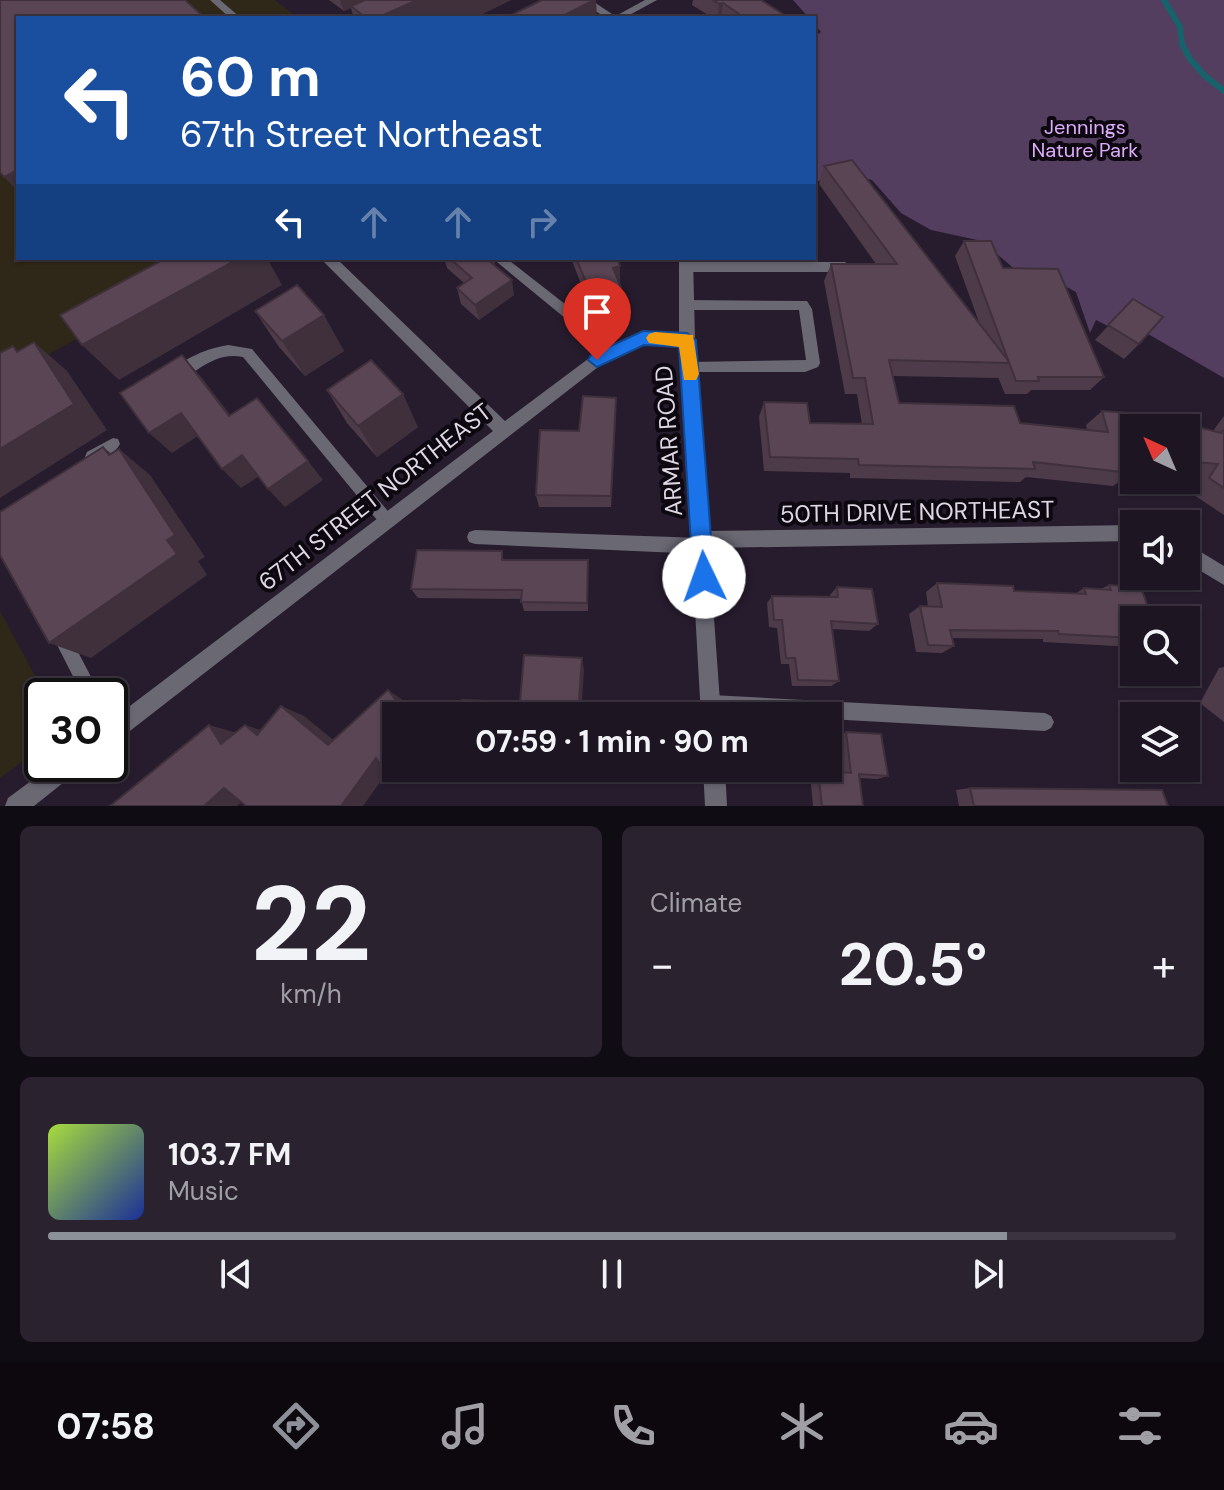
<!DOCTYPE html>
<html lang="en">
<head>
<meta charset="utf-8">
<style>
	body { margin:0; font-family:"DM Sans",sans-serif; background:#2a222f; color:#f1f3f6; height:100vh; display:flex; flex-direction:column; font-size:30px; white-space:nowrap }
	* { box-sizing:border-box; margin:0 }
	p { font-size:26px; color:#a09fa5 }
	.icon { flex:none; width:44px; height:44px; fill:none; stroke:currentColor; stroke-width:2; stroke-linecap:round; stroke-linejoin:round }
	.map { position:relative; height:806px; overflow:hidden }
	.side { display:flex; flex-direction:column; gap:20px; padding:20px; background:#100c13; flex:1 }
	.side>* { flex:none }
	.hud { position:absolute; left:16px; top:16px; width:800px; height:244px; border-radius:0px; box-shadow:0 2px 6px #0004,0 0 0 2px #3b3440; background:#1a4fa0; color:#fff; overflow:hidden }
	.needle { width:52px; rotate:316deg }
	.fabs { position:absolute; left:1120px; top:414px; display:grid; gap:16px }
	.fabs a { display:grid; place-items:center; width:80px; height:80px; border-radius:0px; background:#1d1522; box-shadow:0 2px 6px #0004,0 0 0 2px #3b3440; font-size:40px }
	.speed { position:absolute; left:24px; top:678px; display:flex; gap:16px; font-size:40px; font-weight:700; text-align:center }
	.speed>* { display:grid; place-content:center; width:104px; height:104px; border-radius:50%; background:#1d1522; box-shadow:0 2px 6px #0004,0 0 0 2px #3b3440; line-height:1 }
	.speed .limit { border:4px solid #111; border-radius:12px; background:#fff; color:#111 }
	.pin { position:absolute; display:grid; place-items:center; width:68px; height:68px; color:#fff; margin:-82px -34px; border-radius:50% 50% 50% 0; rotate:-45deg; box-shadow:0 0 8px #0007 }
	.pin .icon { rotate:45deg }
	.me { position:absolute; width:88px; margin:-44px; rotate:357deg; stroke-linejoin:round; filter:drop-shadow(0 0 6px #0008) }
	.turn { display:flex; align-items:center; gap:28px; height:168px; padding:0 32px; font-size:36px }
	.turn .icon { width:104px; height:104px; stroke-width:2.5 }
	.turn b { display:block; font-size:56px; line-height:68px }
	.lanes { display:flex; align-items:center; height:76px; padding:0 32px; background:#0003; justify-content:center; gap:40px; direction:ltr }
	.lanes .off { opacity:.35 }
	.big { font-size:60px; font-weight:700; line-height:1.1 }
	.side .widget { flex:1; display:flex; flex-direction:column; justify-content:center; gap:12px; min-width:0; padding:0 28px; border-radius:12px; background:#2a222f }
	.side .dial { align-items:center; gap:0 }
	.dial b { font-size:104px; line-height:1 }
	.song { display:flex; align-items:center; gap:24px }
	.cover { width:96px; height:96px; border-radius:12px; background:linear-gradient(135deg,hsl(80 70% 55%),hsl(230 70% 35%)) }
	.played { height:8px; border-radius:4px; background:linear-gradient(90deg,#8c9099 85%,#3b3440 85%) }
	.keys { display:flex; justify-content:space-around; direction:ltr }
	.heat { display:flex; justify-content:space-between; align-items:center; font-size:44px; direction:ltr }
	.side .tiles { flex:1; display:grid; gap:20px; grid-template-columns:1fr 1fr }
	.widget:last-child { grid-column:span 2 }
	.trip { position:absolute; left:382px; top:702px; width:460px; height:80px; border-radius:0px; background:#1d1522; box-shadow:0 2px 6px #0004,0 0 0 2px #3b3440; font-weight:700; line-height:80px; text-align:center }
	.dock { display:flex; height:128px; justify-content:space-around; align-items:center; background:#0c080e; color:#a09fa5 }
	.dock .icon { width:56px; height:56px }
	.dock .on { color:#8c9099 }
	.dock b { font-size:36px; color:#f1f3f6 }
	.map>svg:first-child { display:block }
</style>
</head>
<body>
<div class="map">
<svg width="1224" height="806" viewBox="0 0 1224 806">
	<rect width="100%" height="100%" fill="#271c2e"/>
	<!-- education -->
	<g fill="#2f2717">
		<path d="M 0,0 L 275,0 L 298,18 L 18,18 L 18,258 L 224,258 L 0,381 Z"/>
		<path d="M 0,611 L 46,696 L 42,696 L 42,747 L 0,778 Z"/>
	</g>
	<!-- green -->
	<path fill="#533e60" d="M 793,0 L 1224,0 L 1224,378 L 1117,316 L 1108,326 L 1096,320 L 1090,333 L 1076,292 L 1054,280 L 1026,279 L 982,241 L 931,230 L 901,213 L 872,180 L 847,174 L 814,182 L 814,36 L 821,32 L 814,24 L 814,18 L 809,18 Z"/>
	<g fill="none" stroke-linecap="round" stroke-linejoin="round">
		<!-- stream -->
		<path stroke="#17636b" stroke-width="6" d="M 1164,0 L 1180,27 L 1182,44 L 1190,59 L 1205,76 L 1224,91"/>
		<!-- service -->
		<g fill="#6a6873" fill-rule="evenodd">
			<path d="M 210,0 L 220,0 L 241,18 L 230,18 Z"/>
			<path d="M 645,0 L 657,0 L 624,18 L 612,18 Z"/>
			<path d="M 492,258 L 506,258 L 620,347 L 622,351 L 620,355 L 610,355 Z"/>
			<path d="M 686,262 L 845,262 L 851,267 L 845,272 L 686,272 L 680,267 Z"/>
			<path d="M 686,300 L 807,301 L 812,309 L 820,363 L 818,367 L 805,372 L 684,372 L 682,368 L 684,364 L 689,362 L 806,360 L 799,310 L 686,310 L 680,305 Z"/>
			<path d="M 228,345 L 252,349 L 392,516 L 395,521 L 392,526 L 387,528 L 382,526 L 243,357 C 209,350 194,381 172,378 L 170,374 C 182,358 209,348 228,345 Z"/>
			<path d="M 113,438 L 118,439 L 120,444 C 116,453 101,460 92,464 L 87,462 L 85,457 L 87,452 Z"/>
			<path d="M 475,530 L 702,538 L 708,541 L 710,546 L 708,551 L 702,554 L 475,544 L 469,542 L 467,537 L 469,532 Z"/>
			<path d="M 59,625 L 65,627 L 101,696 L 83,696 L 51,633 L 53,627 Z"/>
			<path d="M 711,695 L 1045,713 L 1051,716 L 1054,722 L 1051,728 L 1045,731 L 828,719 L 828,716 L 711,713 L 705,710 L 702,704 L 705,698 Z"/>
		</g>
		<!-- minor -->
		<g fill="#6a6873" fill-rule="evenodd">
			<path d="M 579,0 L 591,0 L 618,18 L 606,18 Z"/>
			<path d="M 320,258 L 336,258 L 505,421 L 592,356 L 643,332 L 679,334 L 679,258 L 693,258 L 695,340 L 708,531 L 1134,525 L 1134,541 L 709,548 L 721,716 L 701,716 L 680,346 L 645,344 L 602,364 L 117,741 L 110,744 L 110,721 L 493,431 Z"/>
			<path d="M 1186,543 L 1224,566 L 1224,585 L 1186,562 Z"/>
			<path d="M 54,764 L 82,764 L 78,771 L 34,806 L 5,806 L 8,798 Z"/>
			<path d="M 703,768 L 725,768 L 727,806 L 705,806 Z"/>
		</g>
	</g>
	<!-- wall -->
	<g fill="#4d3b49">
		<path d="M 329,0 L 511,0 L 474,18 L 354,18 L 351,8 L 344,11 Z"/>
		<path d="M 693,0 L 761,0 L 789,18 L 713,18 L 692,5 Z"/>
		<path d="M 824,166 L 979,322 L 955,256 L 964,241 L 1003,268 L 1104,377 L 1090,390 L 1031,390 L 1027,394 L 1005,394 L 998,377 L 998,378 L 893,376 L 899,403 L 1020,423 L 1087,430 L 1086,425 L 1102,411 L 1213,431 L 1224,416 L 1224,515 L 1188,491 L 1197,478 L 1186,477 L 1186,428 L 1134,428 L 1134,471 L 1131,471 L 1131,473 L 1113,486 L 1026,477 L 1020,482 L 850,478 L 850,473 L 764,471 L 759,417 L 764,402 L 810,423 L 862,424 L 857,394 L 845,394 L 824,281 L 831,264 L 876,264 L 819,184 Z"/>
		<path d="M 444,258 L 494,258 L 495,266 L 514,295 L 479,320 L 461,304 L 457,288 L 464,283 L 447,268 Z"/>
		<path d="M 571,258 L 617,258 L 621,302 L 591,310 Z"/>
		<path d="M 1133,299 L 1139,344 L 1124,359 L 1095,340 Z"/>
		<path d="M 255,311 L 344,351 L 305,376 L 279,347 Z"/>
		<path d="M 327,390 L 418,427 L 377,457 L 347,423 Z"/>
		<path d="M 616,412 L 611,507 L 539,507 L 536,495 L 579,431 Z"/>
		<path d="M 506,560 L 588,560 L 588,611 L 524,611 L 521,599 L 418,598 L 411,589 Z"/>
		<path d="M 937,583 L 1014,591 L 1075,594 L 1084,588 L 1101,589 L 1109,585 L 1134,620 L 1134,647 L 1043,642 L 1043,639 L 952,638 L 954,646 L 942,653 L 916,652 L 909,614 L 920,606 L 928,606 L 926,592 Z"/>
		<path d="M 837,587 L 878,624 L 869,631 L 832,629 L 839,681 L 831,686 L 792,686 L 789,664 L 781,664 L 777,628 L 769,627 L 767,603 L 772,596 L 830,597 L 830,595 Z"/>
		<path d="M 1224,667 L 1224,722 L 1200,703 L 1219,668 Z"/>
		<path d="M 846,732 L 888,776 L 877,779 L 859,778 L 863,806 L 813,806 L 810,773 L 818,770 L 841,772 L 837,737 Z"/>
		<path d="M 970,788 L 1168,806 L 959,806 L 956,790 Z"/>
	</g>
	<!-- shaded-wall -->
	<g fill="#3f303c">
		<path d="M 340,0 L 369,0 L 344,11 Z"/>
		<path d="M 417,0 L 511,0 L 474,18 L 377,18 Z"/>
		<path d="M 594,0 L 596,0 L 597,18 L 559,18 Z"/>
		<path d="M 723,3 L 721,18 L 718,18 L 719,4 Z"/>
		<path d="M 18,170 L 18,192 L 4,177 Z"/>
		<path d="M 240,258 L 267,258 L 282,285 L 119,380 L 82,345 Z"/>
		<path d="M 620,266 L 620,282 L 613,283 L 613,268 Z"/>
		<path d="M 512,280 L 514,295 L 479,320 L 475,305 Z"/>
		<path d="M 621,287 L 621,302 L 591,310 L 591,295 Z"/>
		<path d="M 324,315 L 344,351 L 305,376 L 282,341 Z"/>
		<path d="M 34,342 L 67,371 L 107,430 L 0,498 L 0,449 Z"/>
		<path d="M 182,355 L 202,378 L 247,437 L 229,416 Z"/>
		<path d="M 403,394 L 418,427 L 377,457 L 358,426 Z"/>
		<path d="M 181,413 L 201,434 L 172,453 L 149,433 Z"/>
		<path d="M 103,447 L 132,470 L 119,449 L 150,475 L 205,557 L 198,561 L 207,575 L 91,658 L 49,643 L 167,540 Z"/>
		<path d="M 242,455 L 261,475 L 241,488 L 222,469 Z"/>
		<path d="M 308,461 L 323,480 L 285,507 L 268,489 Z"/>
		<path d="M 582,658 L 584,670 L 581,716 L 578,716 Z"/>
		<path d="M 388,690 L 404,701 L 415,716 L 408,716 Z"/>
		<path d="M 281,706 L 304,716 L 348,752 L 328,745 Z"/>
		<path d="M 209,725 L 237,733 L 221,744 Z"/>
		<path d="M 245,725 L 270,733 L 257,735 Z"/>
		<path d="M 376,758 L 393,764 L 363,806 L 341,806 Z"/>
		<path d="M 398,768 L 420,768 L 405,782 L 389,777 Z"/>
		<path d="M 224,788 L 252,792 L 237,806 L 204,806 Z"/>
	</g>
	<!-- building -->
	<g fill="#5a4555" stroke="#3f303c" stroke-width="2">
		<path d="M 0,0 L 185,0 L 205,18 L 18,18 L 18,170 L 4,177 L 0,172 Z"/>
		<path d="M 365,0 L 417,0 L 377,18 L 366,18 L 351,6 Z"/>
		<path d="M 542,0 L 594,0 L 559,18 L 505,18 Z"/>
		<path d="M 713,0 L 761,0 L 789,18 L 745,18 L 723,3 L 719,4 Z"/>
		<path d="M 852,160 L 1010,363 L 889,360 L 899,403 L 1014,406 L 1020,423 L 1108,432 L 1102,411 L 1145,414 L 1221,433 L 1224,430 L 1224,488 L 1209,478 L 1218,464 L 1186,461 L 1186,428 L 1134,428 L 1134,456 L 1126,455 L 1131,473 L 1033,462 L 1035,469 L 859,465 L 858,459 L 770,457 L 764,402 L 807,403 L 810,423 L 873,424 L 865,378 L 853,378 L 831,264 L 897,264 L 824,166 Z"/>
		<path d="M 964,241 L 991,241 L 1003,268 L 1058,269 L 1104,377 L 1038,377 L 1039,381 L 1016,381 Z"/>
		<path d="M 166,258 L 240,258 L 82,345 L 60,315 Z"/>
		<path d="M 449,258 L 492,258 L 488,260 L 512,280 L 475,305 L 457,288 L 472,278 Z"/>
		<path d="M 576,258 L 617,258 L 620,266 L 613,268 L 621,287 L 591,295 Z"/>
		<path d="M 297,285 L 324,315 L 282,341 L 255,311 Z"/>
		<path d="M 1133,299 L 1163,317 L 1139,344 L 1108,325 Z"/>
		<path d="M 34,342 L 74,404 L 0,449 L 0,353 L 13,346 L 17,352 Z"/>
		<path d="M 182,355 L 229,416 L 257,398 L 308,461 L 268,489 L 242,455 L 222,469 L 181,413 L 149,433 L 120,393 Z"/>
		<path d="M 371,360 L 403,394 L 358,426 L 327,390 Z"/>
		<path d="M 583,396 L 616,398 L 611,496 L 536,495 L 540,430 L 579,431 Z"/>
		<path d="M 103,447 L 109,455 L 119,449 L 175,535 L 167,540 L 177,554 L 49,643 L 0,555 L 0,512 Z"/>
		<path d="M 417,550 L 502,551 L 502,560 L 588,560 L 587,603 L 521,602 L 522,590 L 411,589 Z"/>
		<path d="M 937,583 L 1013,586 L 1014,591 L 1086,594 L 1084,588 L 1111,590 L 1109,585 L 1141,587 L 1152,620 L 1134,620 L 1134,638 L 1059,634 L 1058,631 L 950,630 L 954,646 L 928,645 L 920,606 L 942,607 Z"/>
		<path d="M 837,587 L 872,589 L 878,624 L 831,621 L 839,681 L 798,680 L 795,658 L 786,658 L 782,620 L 774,620 L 772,596 L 838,597 Z"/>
		<path d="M 524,655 L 582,658 L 578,716 L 439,716 L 440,712 L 460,713 L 462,700 L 520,702 Z"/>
		<path d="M 388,690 L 408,716 L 396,716 L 396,768 L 398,768 L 389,777 L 376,758 L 341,806 L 246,806 L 224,788 L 204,806 L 110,806 L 209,725 L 221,744 L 245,725 L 257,735 L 281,706 L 328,745 Z"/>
		<path d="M 846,732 L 881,734 L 888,776 L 859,774 L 863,806 L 822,806 L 818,770 L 851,773 Z"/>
		<path d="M 970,788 L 1162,790 L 1168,806 L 974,806 Z"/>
	</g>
	<!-- route -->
	<path fill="#1a73e8" stroke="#114b97" stroke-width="2" d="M 643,331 L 687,333 L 696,340 L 714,577 L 711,585 L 704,588 L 696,585 L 693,577 L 679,347 L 644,345 L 597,367 L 588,360 L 591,355 Z"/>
	<!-- slow -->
	<path fill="#f59e0b" d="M 655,332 L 693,335 L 699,374 L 696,380 L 684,380 L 679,347 L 649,343 L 646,338 L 649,334 Z"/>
	<g text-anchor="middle" stroke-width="8" stroke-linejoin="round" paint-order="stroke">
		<!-- far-park labels -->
		<g font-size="20" fill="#ddadfc" stroke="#0d0810">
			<text x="1085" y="134">Jennings<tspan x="1085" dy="23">Nature Park</tspan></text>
		</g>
		<!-- street labels -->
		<g font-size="24" fill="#ded7e4" stroke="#0d0810">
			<text transform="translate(669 441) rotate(-94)" y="8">ARMAR ROAD</text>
			<text transform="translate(375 497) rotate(-38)" y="8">67TH STREET NORTHEAST</text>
			<text transform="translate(917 512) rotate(-1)" y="8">50TH DRIVE NORTHEAST</text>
		</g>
	</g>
</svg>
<div class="fabs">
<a><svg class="needle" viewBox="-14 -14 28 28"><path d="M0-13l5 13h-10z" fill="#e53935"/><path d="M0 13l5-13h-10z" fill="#a09fa5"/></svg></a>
<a><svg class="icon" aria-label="sound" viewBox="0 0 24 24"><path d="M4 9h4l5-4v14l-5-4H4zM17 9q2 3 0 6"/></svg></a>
<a><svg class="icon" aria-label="search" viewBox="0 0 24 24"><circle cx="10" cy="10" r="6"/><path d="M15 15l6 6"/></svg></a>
<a><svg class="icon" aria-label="layers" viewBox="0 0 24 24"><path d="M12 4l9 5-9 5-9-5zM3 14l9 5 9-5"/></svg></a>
</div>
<div class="speed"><div class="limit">30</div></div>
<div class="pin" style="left:597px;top:360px;background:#d93025"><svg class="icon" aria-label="arrive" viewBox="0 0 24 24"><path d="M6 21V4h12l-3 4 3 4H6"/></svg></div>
<svg class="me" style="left:704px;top:577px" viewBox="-20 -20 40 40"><circle r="19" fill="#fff"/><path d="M0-13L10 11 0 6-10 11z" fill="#1a73e8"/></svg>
<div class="trip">07:59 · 1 min · 90 m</div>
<div class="hud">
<div class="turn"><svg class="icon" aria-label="left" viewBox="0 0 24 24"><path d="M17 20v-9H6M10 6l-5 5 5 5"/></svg><div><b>60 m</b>67th Street Northeast</div></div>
<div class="lanes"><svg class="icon" aria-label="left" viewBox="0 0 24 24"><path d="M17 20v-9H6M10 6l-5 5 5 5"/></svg><svg class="icon off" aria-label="ahead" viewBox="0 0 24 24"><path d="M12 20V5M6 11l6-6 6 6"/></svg><svg class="icon off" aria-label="ahead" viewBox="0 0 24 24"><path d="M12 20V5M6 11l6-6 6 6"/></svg><svg class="icon off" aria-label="right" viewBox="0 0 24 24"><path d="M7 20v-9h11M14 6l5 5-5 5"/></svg></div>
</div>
</div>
<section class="side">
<div class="tiles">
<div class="widget dial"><b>22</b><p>km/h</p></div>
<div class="widget"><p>Climate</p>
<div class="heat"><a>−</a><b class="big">20.5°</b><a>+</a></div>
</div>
<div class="widget">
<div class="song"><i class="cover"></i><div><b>103.7 FM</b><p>Music</p></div></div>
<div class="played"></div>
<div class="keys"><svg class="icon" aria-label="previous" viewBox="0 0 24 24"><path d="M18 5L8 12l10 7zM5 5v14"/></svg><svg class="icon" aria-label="pause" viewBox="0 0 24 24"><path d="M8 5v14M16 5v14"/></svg><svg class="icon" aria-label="next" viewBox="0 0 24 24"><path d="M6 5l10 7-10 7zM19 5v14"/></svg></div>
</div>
</div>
</section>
<nav class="dock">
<b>07:58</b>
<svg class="icon on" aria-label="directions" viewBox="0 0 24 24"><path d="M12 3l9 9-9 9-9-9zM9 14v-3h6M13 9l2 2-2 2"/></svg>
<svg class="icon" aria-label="music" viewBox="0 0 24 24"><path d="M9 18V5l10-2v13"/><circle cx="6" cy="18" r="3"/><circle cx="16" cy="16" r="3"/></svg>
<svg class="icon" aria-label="phone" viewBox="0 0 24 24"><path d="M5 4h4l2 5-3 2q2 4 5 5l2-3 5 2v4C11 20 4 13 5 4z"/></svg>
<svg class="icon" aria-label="climate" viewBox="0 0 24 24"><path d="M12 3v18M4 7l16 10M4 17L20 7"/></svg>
<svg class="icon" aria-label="car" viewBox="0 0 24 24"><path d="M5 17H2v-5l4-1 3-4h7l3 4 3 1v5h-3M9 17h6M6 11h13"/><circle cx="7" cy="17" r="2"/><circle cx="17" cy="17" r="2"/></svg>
<svg class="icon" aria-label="filters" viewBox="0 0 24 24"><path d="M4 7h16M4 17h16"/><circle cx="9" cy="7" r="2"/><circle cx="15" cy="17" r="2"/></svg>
</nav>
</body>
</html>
